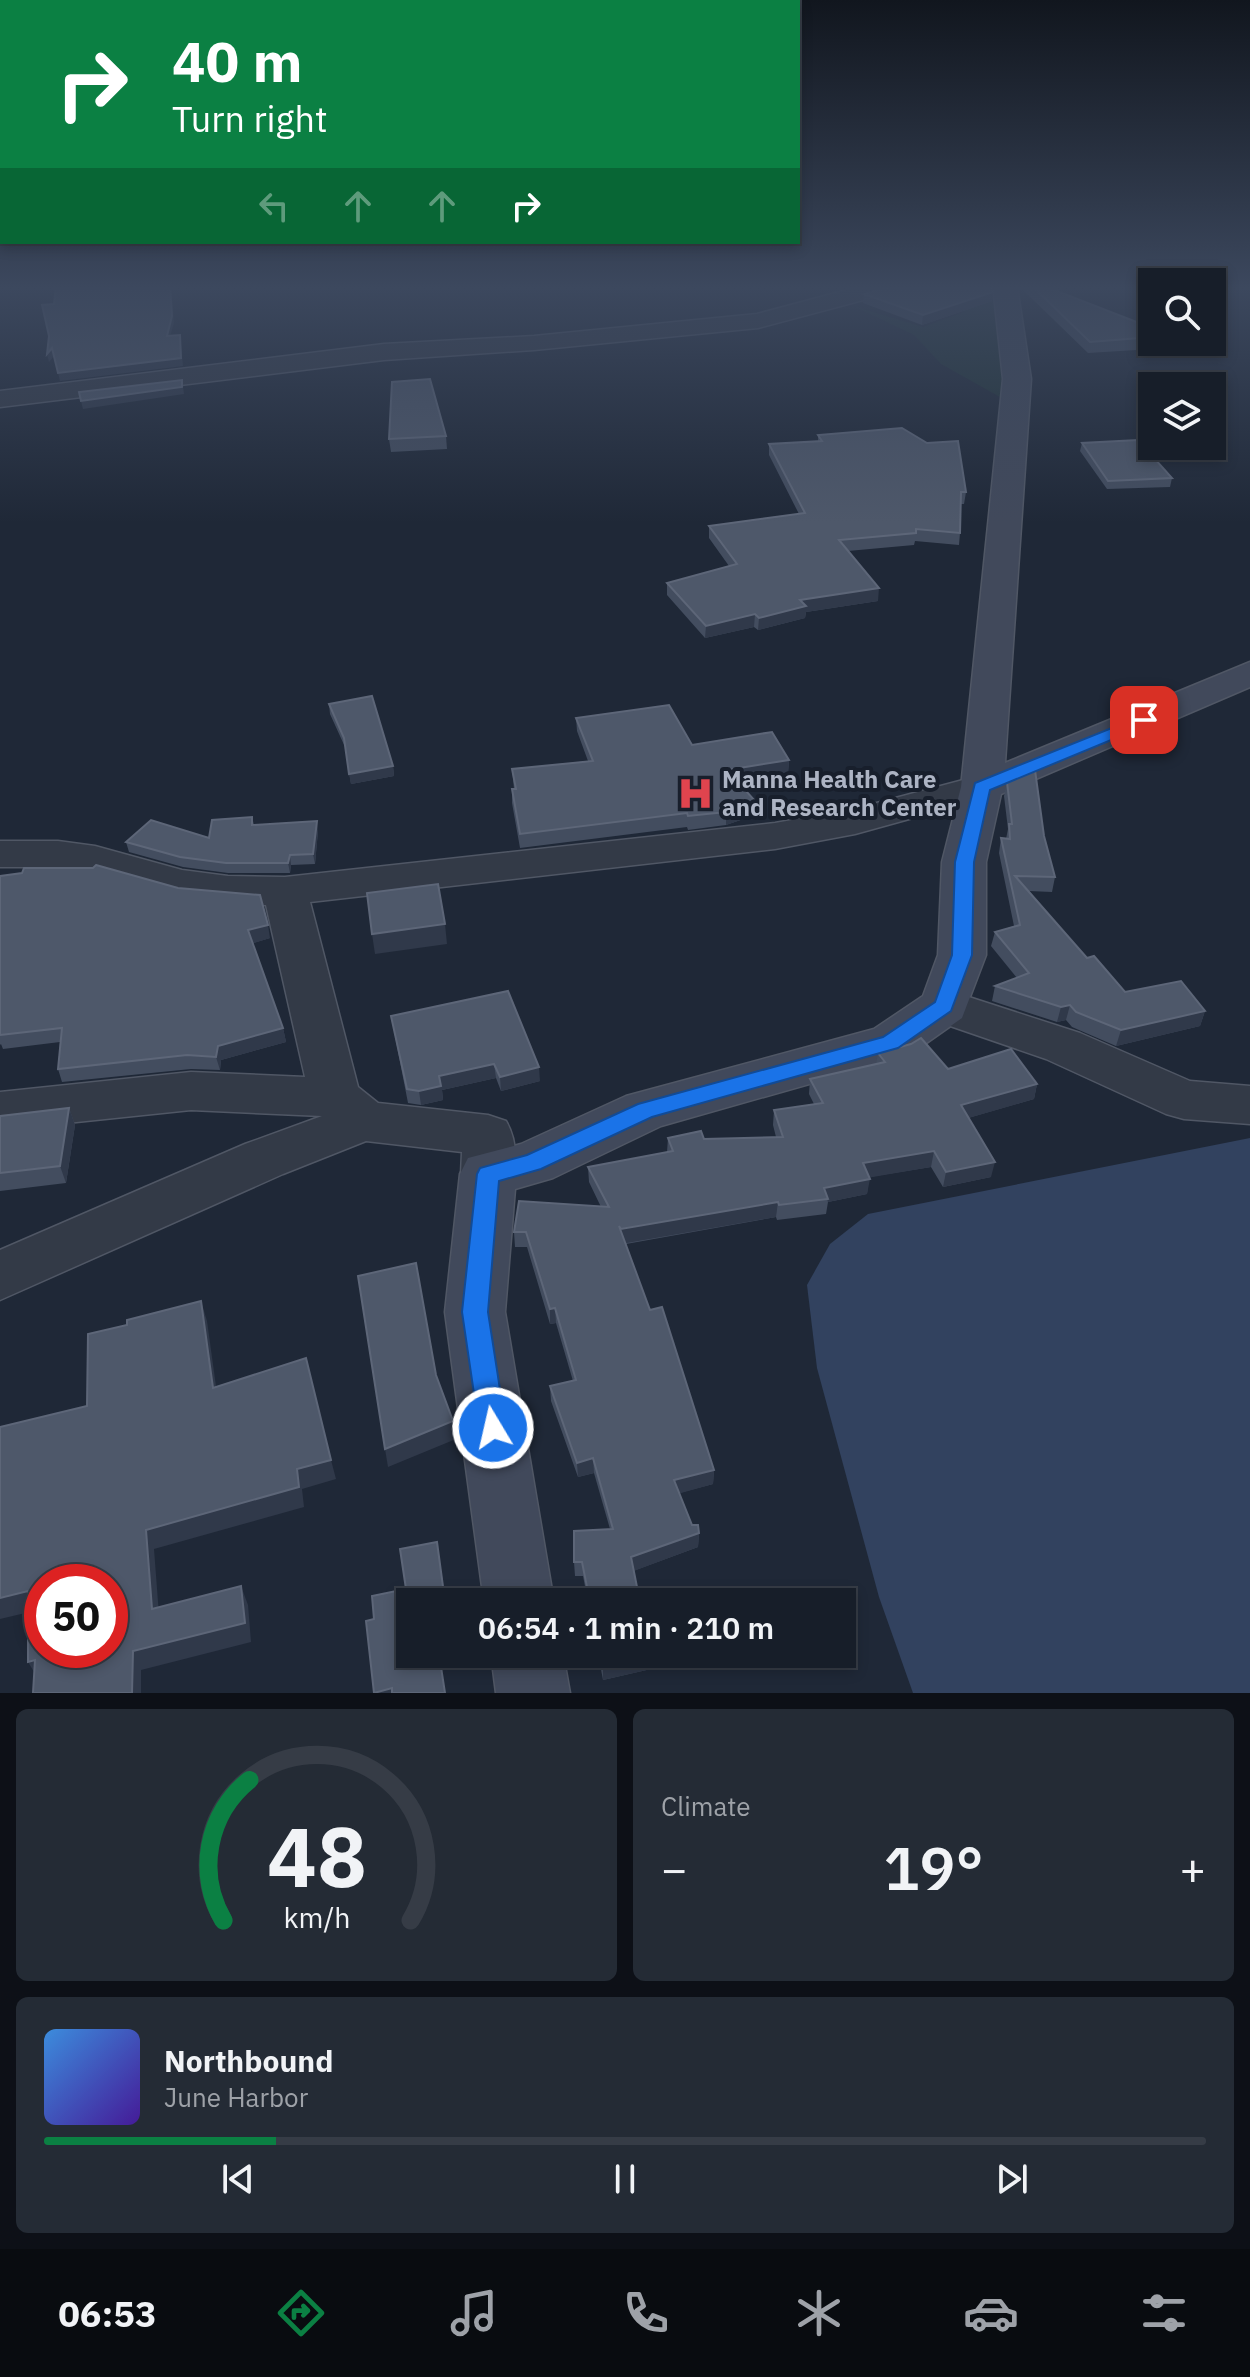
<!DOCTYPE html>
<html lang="en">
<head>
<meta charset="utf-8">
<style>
	body { margin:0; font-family:"IBM Plex Sans",sans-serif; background:#242b35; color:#f1f3f6; height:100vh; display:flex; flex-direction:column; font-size:30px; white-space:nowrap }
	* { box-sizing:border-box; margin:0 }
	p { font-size:26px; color:#9ea2a8 }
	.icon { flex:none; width:44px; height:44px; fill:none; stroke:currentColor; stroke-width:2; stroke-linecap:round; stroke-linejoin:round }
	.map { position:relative; height:1693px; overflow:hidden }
	.drawer { display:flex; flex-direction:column; gap:16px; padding:16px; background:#0d1017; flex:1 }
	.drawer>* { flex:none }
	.top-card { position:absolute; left:0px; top:0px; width:800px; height:244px; box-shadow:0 4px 12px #0003,0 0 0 2px #363c46; background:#0b8043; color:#fff; overflow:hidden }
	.tools { position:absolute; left:1138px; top:268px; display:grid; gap:16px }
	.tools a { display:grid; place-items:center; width:88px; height:88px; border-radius:0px; background:#171e29; box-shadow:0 4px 12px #0003,0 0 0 2px #363c46; font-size:40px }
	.speed { position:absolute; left:24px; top:1564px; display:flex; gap:16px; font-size:40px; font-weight:700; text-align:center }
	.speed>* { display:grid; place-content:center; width:104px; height:104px; border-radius:50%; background:#171e29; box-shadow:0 4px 12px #0003,0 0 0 2px #363c46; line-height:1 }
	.speed .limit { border:12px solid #d22; background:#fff; color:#111 }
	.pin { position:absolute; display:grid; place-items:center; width:68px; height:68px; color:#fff; margin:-34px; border-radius:16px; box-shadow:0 4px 12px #0006 }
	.me { position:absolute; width:88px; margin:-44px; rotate:351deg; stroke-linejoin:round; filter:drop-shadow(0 0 6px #0008) }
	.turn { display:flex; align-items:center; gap:28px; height:168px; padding:0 40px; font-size:36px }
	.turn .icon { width:104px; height:104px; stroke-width:2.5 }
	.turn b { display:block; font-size:56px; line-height:68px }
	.lanes { display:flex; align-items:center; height:76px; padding:0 40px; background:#0003; justify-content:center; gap:40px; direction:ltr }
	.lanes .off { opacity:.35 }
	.big { font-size:60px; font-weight:600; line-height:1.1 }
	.drawer .widget { flex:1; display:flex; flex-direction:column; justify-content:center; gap:12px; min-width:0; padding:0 28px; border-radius:12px; background:#242b35 }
	.drawer .dial { align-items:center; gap:0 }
	.dial svg { height:208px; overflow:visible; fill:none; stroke:#363c46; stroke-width:7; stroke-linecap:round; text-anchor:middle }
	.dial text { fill:#f1f3f6; stroke:none }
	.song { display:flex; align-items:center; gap:24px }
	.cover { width:96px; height:96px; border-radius:12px; background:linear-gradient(135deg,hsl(210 70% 55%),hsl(260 70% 35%)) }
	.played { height:8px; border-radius:4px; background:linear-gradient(90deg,#0b8043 20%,#363c46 20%) }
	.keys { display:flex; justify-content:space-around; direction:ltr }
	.heat { display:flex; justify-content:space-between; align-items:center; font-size:44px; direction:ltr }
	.drawer .tiles { flex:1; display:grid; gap:16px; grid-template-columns:1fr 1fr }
	.widget:last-child { grid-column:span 2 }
	.trip { position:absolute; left:396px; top:1588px; width:460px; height:80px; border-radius:0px; background:#171e29; box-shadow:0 4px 12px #0003,0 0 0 2px #363c46; font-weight:600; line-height:80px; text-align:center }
	.tab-bar { display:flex; height:128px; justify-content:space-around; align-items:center; background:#090c10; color:#9ea2a8 }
	.tab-bar .icon { width:56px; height:56px }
	.tab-bar .on { color:#0b8043 }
	.tab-bar b { font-size:36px; color:#f1f3f6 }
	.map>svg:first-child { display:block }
</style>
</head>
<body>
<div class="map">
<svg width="1250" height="1693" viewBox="0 0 1250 1693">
	<rect width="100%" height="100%" fill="#1f2837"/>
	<!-- green -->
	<path fill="#213438" d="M 973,286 L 1000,286 L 1007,401 L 941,364 L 914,335 L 853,306 L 923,327 L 964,312 L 945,306 Z"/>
	<!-- water -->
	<path fill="#32425f" d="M 1250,1138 L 1250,1693 L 913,1693 L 879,1597 L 817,1368 L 807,1285 L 830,1244 L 868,1214 Z"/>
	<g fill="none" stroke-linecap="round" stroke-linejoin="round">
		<defs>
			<g id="street">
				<path d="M 862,286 L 900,286 L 897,291 L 758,328 L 534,350 L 384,360 L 0,407 L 0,391 L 384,344 L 534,336 L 757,314 Z"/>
				<path d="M 982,775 L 996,779 L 1002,787 L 996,795 L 855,834 L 775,849 L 310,902 L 358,1087 L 378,1103 L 488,1115 L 506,1121 C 518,1142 518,1168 507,1189 L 488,1195 L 469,1189 L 461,1174 L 462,1152 L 366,1141 L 283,1174 L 0,1300 L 0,1250 L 245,1144 L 322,1116 L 191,1110 L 0,1130 L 0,1092 L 191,1072 L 305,1077 L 266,905 L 228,904 L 182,898 L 93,873 L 58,867 L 0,867 L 0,841 L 58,841 L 95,846 L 182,870 L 228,876 L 285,877 L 775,823 L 854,809 Z"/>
				<path d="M 944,989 L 1080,1033 L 1190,1081 L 1250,1086 L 1250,1124 L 1184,1119 L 1166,1114 L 1046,1059 L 927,1018 L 920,1006 L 927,994 Z"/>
			</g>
			<g id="secondary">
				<path d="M 993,286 L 1017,286 L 1031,379 L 1005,763 L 1250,662 L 1250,687 L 1001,794 L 986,862 L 986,955 L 962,1018 L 908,1056 L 661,1126 L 553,1178 L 515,1189 L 505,1312 L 554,1602 L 484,1602 L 445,1312 L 460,1174 L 468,1158 L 521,1144 L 626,1096 L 874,1029 L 923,996 L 938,955 L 942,862 L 961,787 L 1003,379 Z"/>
				<path d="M 491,1654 L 563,1654 L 570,1693 L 496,1693 Z"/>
			</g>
		</defs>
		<!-- street casing -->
		<use href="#street" stroke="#505765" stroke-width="3"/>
		<!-- secondary casing -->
		<use href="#secondary" stroke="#505765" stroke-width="3"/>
		<!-- street -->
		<use href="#street" fill="#333a47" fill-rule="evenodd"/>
		<!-- secondary -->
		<use href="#secondary" fill="#41495b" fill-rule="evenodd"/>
	</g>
	<!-- wall -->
	<g fill="#434d5f">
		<path d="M 1022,286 L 1044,286 L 1152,328 L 1152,342 L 1170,342 L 1169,348 L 1088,353 L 1022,289 Z"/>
		<path d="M 993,292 L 992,301 L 922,325 L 863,303 L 864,294 Z"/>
		<path d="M 818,435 L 966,492 L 964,504 L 961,504 L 960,533 L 959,545 L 915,541 L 914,545 L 848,551 L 878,601 L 806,612 L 805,618 L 758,630 L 754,627 L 705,638 L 667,595 L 667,583 L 729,566 L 709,538 L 709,526 L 799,514 L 769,455 L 769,444 L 818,441 Z"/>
		<path d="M 446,436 L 447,449 L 391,452 L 389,439 Z"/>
		<path d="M 1082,443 L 1172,478 L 1170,487 L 1107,489 L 1080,451 Z"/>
		<path d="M 329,704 L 393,766 L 394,776 L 351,784 L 345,747 L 330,714 Z"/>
		<path d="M 576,718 L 692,745 L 789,760 L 788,773 L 737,782 L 755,815 L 726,825 L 688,830 L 687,827 L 520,848 L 512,803 L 512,789 L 514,789 L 512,769 L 588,761 L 577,731 Z"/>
		<path d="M 1007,782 L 1044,836 L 1055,877 L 1052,892 L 1029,891 L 1087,958 L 1125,992 L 1205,1011 L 1200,1026 L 1116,1046 L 1072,1027 L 1066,1020 L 1057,1022 L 992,1001 L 995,986 L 1017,978 L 991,946 L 995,932 L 1014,926 L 999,853 L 1001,838 L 1006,839 L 1008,829 L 1004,796 Z"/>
		<path d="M 252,817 L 254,825 L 318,831 L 315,864 L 291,865 L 290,873 L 228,873 L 183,867 L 129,852 L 126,842 L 209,838 Z"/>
		<path d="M 0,876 L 270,938 L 253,943 L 283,1028 L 286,1042 L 221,1060 L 220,1070 L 191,1069 L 62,1082 L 58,1069 L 60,1042 L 3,1049 L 1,1044 L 0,1045 Z"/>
		<path d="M 391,1016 L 540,1081 L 501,1091 L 496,1078 L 442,1090 L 443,1100 L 421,1105 L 408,1103 Z"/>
		<path d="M 878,1053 L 948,1069 L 1037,1084 L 1034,1099 L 968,1118 L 991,1177 L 943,1187 L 931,1167 L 869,1177 L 867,1194 L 828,1202 L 826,1214 L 777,1220 L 776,1217 L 626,1244 L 650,1310 L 714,1470 L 713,1484 L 679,1493 L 692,1525 L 699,1533 L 698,1547 L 633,1571 L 640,1602 L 588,1602 L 583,1576 L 575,1576 L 574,1562 L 610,1529 L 594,1473 L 578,1477 L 551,1401 L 550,1386 L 573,1381 L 556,1323 L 550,1324 L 527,1247 L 515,1247 L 514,1232 L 601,1207 L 589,1182 L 588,1167 L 667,1152 L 668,1138 L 704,1139 L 776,1137 L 773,1125 L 774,1110 L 814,1104 L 809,1094 L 810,1079 L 876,1064 Z"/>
		<path d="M 69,1108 L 75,1125 L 66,1183 L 0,1191 L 0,1116 Z"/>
		<path d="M 598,1654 L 651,1654 L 651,1669 L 603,1680 Z"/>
	</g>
	<!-- shaded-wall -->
	<g fill="#30394a">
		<path d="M 171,286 L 174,323 L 168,343 L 167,336 Z"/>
		<path d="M 993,292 L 992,301 L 922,325 L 923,315 Z"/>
		<path d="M 180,335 L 183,366 L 60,381 L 58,373 Z"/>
		<path d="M 52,348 L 54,356 L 49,362 L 47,354 Z"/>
		<path d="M 182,380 L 184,394 L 83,409 L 81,401 Z"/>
		<path d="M 879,588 L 878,601 L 806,612 L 805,618 L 758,630 L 759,618 L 800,600 Z"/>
		<path d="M 755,614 L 754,627 L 705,638 L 706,626 Z"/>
		<path d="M 789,760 L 788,773 L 726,784 L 727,770 Z"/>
		<path d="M 393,766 L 394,776 L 351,784 L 349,774 Z"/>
		<path d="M 756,802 L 755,815 L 726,825 L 726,812 Z"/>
		<path d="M 317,821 L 318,831 L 315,864 L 313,854 Z"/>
		<path d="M 290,855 L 291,865 L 290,873 L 288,863 Z"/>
		<path d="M 445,924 L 447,944 L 375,954 L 372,934 Z"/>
		<path d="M 268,925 L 270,938 L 251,944 L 248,930 Z"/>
		<path d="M 1070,1005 L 1066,1020 L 1057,1022 L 1061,1007 Z"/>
		<path d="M 1205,1011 L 1200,1026 L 1116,1046 L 1121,1030 Z"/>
		<path d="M 283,1028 L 286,1042 L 221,1060 L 220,1070 L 216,1057 L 218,1046 Z"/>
		<path d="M 494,1064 L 496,1078 L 442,1090 L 443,1100 L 421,1105 L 419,1091 L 439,1076 Z"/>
		<path d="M 539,1067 L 540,1081 L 501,1091 L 500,1077 Z"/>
		<path d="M 1037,1084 L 1034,1099 L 958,1121 L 961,1105 Z"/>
		<path d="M 69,1108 L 75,1125 L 66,1183 L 60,1166 Z"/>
		<path d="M 934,1151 L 931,1167 L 861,1179 L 863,1163 Z"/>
		<path d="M 995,1162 L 991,1177 L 943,1187 L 946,1172 Z"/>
		<path d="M 870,1179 L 867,1194 L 828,1202 L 824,1188 Z"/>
		<path d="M 778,1202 L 776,1217 L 621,1244 L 621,1229 Z"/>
		<path d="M 201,1301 L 207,1321 L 219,1408 L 213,1388 Z"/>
		<path d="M 555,1308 L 556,1323 L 550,1324 L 550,1309 Z"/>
		<path d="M 453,1421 L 456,1439 L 388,1467 L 385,1449 Z"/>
		<path d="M 593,1458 L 594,1473 L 578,1477 L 577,1463 Z"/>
		<path d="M 331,1460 L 336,1479 L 302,1489 L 304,1507 L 154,1549 L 160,1628 L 152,1609 L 146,1530 L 297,1469 Z"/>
		<path d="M 714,1470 L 713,1484 L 674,1495 L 674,1480 Z"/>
		<path d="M 699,1533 L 698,1547 L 631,1572 L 631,1557 Z"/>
		<path d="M 437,1542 L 446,1602 L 432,1602 L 432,1597 Z"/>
		<path d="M 241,1586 L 248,1605 L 251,1642 L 141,1670 L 141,1693 L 132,1693 L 133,1651 Z"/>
		<path d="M 28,1591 L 38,1610 L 0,1619 L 0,1598 Z"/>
		<path d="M 651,1655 L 651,1669 L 603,1680 L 603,1666 Z"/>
		<path d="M 35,1660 L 39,1680 L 28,1662 Z"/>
		<path d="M 392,1688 L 393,1693 L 374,1693 Z"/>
	</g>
	<!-- building -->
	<g fill="#4e586a" stroke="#5d6678" stroke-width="2" fill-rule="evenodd">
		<path d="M 56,286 L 105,286 L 104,288 L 127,286 L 170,286 L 172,316 L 167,336 L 180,335 L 181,358 L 58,373 L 52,348 L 47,354 L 49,336 L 42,305 L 54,304 Z"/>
		<path d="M 892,286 L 992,286 L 993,292 L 923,315 L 864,294 Z"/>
		<path d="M 1032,286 L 1044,286 L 1152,328 L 1152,337 L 1090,342 Z"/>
		<path d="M 430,379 L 446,436 L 389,439 L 392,382 Z"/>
		<path d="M 182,380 L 182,387 L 81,401 L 79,392 Z"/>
		<path d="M 902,428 L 927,443 L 958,441 L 966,492 L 961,492 L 960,533 L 916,529 L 916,533 L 839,540 L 879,588 L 800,600 L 806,606 L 759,618 L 755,614 L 706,626 L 667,583 L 737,564 L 709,526 L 805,513 L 769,444 L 822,441 L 818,435 Z"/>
		<path d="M 1138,440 L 1172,478 L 1108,481 L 1082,443 Z"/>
		<path d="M 372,696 L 393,766 L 349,774 L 344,738 L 329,704 Z"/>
		<path d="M 669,705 L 692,745 L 772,732 L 789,760 L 727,770 L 756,802 L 726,812 L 688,816 L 687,813 L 520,834 L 512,789 L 516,789 L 512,769 L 593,761 L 576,718 Z"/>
		<path d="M 1035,770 L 1044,836 L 1055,877 L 1015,876 L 1087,958 L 1094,956 L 1125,992 L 1181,981 L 1205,1011 L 1121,1030 L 1076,1012 L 1070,1005 L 1061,1007 L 995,986 L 1029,973 L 995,932 L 1020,925 L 1001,838 L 1010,839 L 1009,824 L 1012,824 L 1007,782 Z"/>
		<path d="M 252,817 L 252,825 L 317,821 L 313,854 L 290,855 L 288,863 L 226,863 L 180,857 L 126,842 L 151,820 L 209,838 L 212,820 Z"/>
		<path d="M 96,865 L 178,888 L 260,895 L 268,925 L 248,930 L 283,1028 L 218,1046 L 216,1057 L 187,1055 L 58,1069 L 62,1028 L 0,1035 L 0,876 L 22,873 L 24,868 L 93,868 Z"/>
		<path d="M 438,884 L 445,924 L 372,934 L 367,893 Z"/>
		<path d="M 508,991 L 539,1067 L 500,1077 L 494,1064 L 439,1076 L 441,1086 L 419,1091 L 407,1089 L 391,1016 Z"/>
		<path d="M 921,1038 L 948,1069 L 1011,1049 L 1037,1084 L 961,1105 L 995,1162 L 946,1172 L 934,1151 L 863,1163 L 870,1179 L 824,1188 L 828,1199 L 779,1205 L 778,1202 L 621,1229 L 619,1226 L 650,1310 L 662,1307 L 714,1470 L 674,1480 L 692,1525 L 698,1525 L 699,1533 L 631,1557 L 640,1602 L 590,1602 L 582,1562 L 574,1562 L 574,1531 L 613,1529 L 593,1458 L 577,1463 L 550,1386 L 576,1380 L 555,1308 L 550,1309 L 526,1232 L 514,1232 L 519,1201 L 609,1207 L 588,1167 L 673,1151 L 668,1138 L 701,1131 L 704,1139 L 783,1137 L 774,1110 L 823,1103 L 810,1079 L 885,1062 L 878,1053 L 911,1044 Z"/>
		<path d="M 69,1108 L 60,1166 L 0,1173 L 0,1116 Z"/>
		<path d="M 416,1263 L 436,1375 L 453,1421 L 385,1449 L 358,1276 Z"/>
		<path d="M 201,1301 L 213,1388 L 306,1358 L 331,1460 L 297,1469 L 299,1487 L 146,1530 L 152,1609 L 241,1586 L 245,1623 L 133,1651 L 132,1693 L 33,1693 L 35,1660 L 28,1662 L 28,1591 L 0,1598 L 0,1427 L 87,1406 L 88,1334 L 127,1325 L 127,1320 ZM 42,1582 L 110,1582 L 110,1650 L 42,1650 Z"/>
		<path d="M 437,1542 L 444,1594 L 432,1597 L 432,1602 L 410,1602 L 410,1654 L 439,1654 L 445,1693 L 392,1693 L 392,1688 L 374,1693 L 366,1621 L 374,1619 L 372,1596 L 406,1589 L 400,1549 Z"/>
		<path d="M 601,1654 L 651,1654 L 651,1655 L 603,1666 Z"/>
	</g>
	<!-- sky -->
	<linearGradient id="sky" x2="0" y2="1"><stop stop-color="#11161e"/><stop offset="0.55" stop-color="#3c485e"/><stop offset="1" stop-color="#3c485e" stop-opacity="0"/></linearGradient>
	<rect width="1250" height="523" fill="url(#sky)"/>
	<!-- route -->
	<path fill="#1a73e8" stroke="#114b97" stroke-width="2" d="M 1144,715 L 1150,717 L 1150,724 L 990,790 L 974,862 L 972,955 L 951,1011 L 898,1048 L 652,1117 L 541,1169 L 499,1181 L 488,1312 L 506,1428 L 502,1437 L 493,1441 L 483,1437 L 479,1428 L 462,1312 L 477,1174 L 480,1168 L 527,1155 L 638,1104 L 883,1037 L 935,1002 L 952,955 L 955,862 L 975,783 Z"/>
	<!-- icons -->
	<defs>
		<symbol id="hospital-bare" viewBox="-9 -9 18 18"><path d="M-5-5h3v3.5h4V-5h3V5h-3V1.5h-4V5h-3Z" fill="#e0444e" stroke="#181f2c" stroke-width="2.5" paint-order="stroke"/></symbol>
	</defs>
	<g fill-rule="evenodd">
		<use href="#hospital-bare" x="670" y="768" width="51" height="51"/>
	</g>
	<g text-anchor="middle" stroke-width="8" stroke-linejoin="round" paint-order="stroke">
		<!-- poi labels -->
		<g font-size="24" font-weight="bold" fill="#adb4c4" stroke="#181f2c" text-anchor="start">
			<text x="722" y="788">Manna Health Care<tspan x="722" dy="28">and Research Center</tspan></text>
		</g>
	</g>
</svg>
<div class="tools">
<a><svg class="icon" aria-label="search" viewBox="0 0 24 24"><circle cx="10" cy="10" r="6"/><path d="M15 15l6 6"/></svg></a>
<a><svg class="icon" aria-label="layers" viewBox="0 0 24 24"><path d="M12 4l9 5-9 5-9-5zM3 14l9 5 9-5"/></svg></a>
</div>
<div class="speed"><div class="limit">50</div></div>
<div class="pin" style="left:1144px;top:720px;background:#d93025"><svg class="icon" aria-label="arrive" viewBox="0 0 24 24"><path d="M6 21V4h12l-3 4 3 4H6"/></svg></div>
<svg class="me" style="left:493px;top:1428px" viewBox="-20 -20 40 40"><circle r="17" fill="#1a73e8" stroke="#fff" stroke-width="3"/><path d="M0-11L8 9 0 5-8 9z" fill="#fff"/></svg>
<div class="trip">06:54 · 1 min · 210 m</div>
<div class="top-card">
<div class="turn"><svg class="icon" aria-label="right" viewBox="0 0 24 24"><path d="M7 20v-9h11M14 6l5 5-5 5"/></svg><div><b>40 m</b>Turn right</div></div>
<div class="lanes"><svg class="icon off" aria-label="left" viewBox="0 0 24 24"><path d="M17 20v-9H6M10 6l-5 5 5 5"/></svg><svg class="icon off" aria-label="ahead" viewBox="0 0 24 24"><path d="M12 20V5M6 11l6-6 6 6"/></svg><svg class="icon off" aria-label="ahead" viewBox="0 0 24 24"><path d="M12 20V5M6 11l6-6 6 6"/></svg><svg class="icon" aria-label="right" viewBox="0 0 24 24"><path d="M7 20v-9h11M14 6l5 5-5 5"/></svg></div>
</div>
</div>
<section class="drawer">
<div class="tiles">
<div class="widget dial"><svg viewBox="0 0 100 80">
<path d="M14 69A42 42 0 1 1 86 69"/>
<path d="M14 69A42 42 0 0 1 24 15" stroke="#0b8043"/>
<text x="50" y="56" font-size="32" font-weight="700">48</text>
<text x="50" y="72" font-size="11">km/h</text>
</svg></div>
<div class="widget"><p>Climate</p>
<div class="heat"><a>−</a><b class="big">19°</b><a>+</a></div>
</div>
<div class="widget">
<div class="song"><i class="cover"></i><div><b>Northbound</b><p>June Harbor</p></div></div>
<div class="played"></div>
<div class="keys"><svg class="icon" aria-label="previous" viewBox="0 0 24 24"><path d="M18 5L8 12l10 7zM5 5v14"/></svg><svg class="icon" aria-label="pause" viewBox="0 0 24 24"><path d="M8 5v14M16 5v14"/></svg><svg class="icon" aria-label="next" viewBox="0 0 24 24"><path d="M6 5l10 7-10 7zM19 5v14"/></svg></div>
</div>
</div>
</section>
<nav class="tab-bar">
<b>06:53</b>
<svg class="icon on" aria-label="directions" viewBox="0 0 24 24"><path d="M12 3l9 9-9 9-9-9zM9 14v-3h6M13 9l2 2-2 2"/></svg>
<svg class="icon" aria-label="music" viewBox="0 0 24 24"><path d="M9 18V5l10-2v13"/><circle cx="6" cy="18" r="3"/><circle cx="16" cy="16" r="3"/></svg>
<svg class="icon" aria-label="phone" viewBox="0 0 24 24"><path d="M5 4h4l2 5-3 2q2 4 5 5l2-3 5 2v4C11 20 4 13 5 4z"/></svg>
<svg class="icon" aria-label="climate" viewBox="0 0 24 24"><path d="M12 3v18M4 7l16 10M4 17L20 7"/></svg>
<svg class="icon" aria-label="car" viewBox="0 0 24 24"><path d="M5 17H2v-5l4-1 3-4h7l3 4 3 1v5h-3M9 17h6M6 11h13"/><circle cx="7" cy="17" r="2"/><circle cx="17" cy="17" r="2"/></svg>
<svg class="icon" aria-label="filters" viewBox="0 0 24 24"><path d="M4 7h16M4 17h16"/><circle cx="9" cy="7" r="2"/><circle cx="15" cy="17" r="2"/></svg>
</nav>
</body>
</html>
